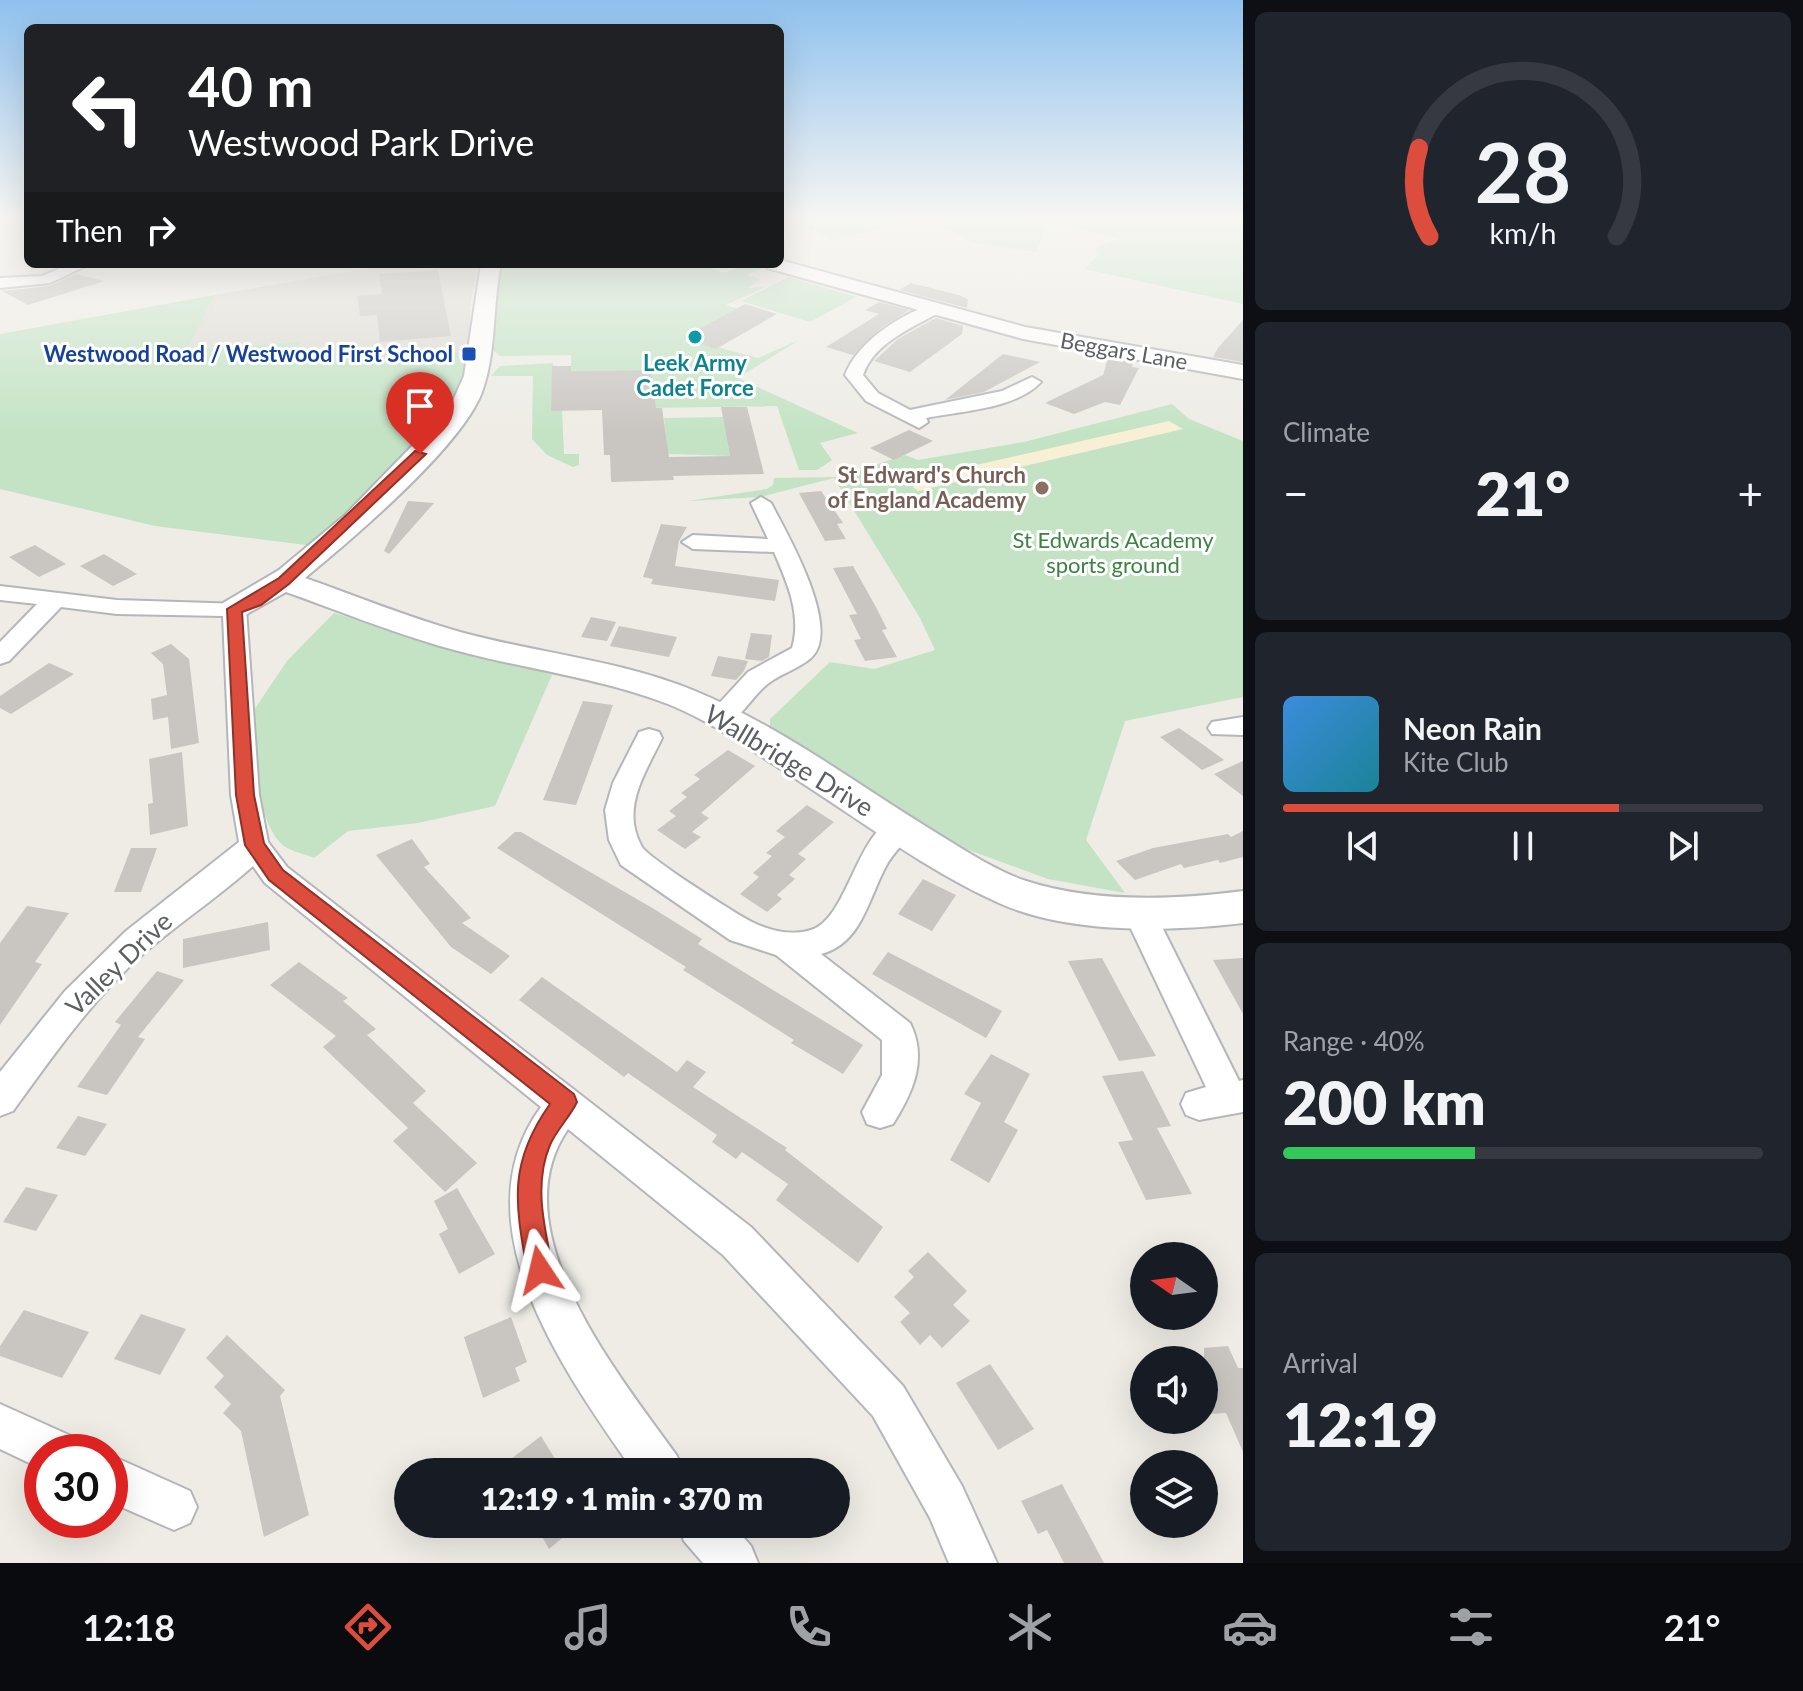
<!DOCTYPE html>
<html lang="en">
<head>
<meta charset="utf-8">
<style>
	body { margin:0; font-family:Lato,sans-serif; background:#20242c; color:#f1f3f6; height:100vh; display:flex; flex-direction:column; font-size:30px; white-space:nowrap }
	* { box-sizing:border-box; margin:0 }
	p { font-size:26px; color:#9ea1a6 }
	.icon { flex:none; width:44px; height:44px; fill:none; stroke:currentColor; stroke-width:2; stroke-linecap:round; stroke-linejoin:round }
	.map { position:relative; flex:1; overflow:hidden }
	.sheet { display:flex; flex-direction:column; gap:12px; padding:12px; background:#0d0f14; width:560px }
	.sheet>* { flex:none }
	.top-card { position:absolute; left:24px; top:24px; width:760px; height:244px; border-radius:12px; box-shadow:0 8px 32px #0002; background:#202124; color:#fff; overflow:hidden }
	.needle { width:52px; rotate:284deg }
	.controls { position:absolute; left:1130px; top:1242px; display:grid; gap:16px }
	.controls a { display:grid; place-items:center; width:88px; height:88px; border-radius:50%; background:#171b24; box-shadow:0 8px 32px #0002; font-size:40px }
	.speed { position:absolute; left:24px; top:1434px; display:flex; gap:16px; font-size:40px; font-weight:700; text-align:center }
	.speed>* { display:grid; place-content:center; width:104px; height:104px; border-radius:50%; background:#171b24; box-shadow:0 8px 32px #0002; line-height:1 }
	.speed .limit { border:12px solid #d22; background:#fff; color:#111 }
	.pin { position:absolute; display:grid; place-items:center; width:68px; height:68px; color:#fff; margin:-82px -34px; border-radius:50% 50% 50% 0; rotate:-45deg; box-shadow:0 0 8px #0007 }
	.pin .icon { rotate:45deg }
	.me { position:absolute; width:88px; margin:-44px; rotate:350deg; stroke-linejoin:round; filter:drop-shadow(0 0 6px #0008) }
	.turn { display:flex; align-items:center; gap:28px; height:168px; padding:0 32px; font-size:36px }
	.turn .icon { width:104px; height:104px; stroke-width:2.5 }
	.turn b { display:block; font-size:56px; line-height:68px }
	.then { display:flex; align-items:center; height:76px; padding:0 32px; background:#0003; gap:16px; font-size:30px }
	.big { font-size:60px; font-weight:800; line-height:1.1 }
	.sheet .widget { flex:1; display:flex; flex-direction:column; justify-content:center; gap:12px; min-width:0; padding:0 28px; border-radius:12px; background:#20242c }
	.sheet .dial { align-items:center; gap:0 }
	.dial svg { height:208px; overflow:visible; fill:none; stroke:#363941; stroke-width:7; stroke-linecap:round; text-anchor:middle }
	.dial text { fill:#f1f3f6; stroke:none }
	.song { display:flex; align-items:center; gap:24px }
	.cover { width:96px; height:96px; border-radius:12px; background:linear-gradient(135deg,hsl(210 70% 55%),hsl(190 70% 35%)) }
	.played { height:8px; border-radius:4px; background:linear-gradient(90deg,#dc4d3d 70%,#363941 70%) }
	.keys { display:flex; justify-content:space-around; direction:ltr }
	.heat { display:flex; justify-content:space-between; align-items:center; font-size:44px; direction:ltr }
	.charge { height:12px; border-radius:6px; background:linear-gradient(90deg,#34c759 40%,#363941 0) }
	.trip { position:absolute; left:394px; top:1458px; width:456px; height:80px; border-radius:40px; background:#171b24; box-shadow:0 8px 32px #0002; font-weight:800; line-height:80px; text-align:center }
	.tabs { display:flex; height:128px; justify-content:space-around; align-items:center; background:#090b0e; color:#9ea1a6 }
	.tabs .icon { width:56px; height:56px }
	.tabs .current { color:#dc4d3d }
	.tabs b { font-size:36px; color:#f1f3f6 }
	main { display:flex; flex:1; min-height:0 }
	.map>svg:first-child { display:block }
</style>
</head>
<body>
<main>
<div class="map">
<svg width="1243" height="1563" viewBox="0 0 1243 1563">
	<rect width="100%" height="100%" fill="#eeece5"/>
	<!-- education -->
	<path fill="#dddbd3" d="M 393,264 L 478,264 L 470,307 L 470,351 L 299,364 L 299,341 L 185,351 L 215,295 Z"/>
	<!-- green -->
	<g fill="#c3e3c4">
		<path d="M 783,216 L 1243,216 L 1243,304 L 1085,269 L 1098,254 L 1095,247 L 1120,239 L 1049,222 L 1036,252 L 974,243 L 926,218 L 832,240 Z"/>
		<path d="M 502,264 L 701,264 L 723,273 C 738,268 752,262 767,266 L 746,275 L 760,279 L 748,288 L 765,287 L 726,305 L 739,309 L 684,338 L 758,358 L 799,340 L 738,378 L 858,433 L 820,443 L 832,460 L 817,470 L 799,470 L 777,406 L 647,408 L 655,398 L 651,370 L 571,371 L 571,355 L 500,356 L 492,349 Z"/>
		<path d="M 789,277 L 856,297 L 810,322 L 741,301 Z"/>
		<path d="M 215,295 L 186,351 L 299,341 L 300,364 L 470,351 L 465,403 L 322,547 L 155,526 L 0,489 L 0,334 Z"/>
		<path d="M 553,363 L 551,411 L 562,411 L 564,454 L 579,454 L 579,465 L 573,467 L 547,455 L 532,439 L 533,376 L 491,376 L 500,366 Z"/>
		<path d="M 1172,404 L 1189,419 L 1243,441 L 1243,697 L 1125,721 L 1086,840 L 1125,893 L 1048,879 L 966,849 L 770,736 L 770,719 L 830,662 L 874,669 L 935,650 L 920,618 L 834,478 L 760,497 L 688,501 L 767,489 L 773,485 L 774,478 L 839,477 L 905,455 L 918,460 L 1024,442 Z"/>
		<path d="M 723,417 L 730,456 L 668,454 L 664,418 Z"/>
		<path d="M 334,613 L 552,675 L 495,806 L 418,823 L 348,831 L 314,858 C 305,854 292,852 284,846 C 258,827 251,749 248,719 L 287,661 Z"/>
	</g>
	<!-- sand -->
	<path fill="#f7f0d6" d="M 1169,421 L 1183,429 L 918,491 L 906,481 Z"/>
	<!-- building -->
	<g fill="#c9c6c2">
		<path d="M 438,270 L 451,336 L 380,342 L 377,315 L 360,316 L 357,296 L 382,294 L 379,274 Z"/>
		<path d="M 76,274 L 104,281 L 28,305 L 2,291 L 50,286 Z"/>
		<path d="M 911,283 L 959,295 L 968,299 L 967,308 L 899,290 Z"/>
		<path d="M 879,302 L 909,310 L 881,328 L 853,355 L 826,347 L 879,314 L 865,310 Z"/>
		<path d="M 745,304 L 777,314 L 716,349 L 683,338 Z"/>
		<path d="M 936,318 L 963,326 L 962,334 L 910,372 L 874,361 L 898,339 Z"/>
		<path d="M 1243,320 L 1243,362 L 1213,357 L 1218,348 Z"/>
		<path d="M 1003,354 L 1040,362 L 984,392 L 945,400 Z"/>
		<path d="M 1108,358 L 1133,362 L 1132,367 L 1139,368 L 1120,405 L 1105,402 L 1074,414 L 1045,403 L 1103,375 Z"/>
		<path d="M 552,366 L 571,366 L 571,371 L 651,370 L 656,408 L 662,408 L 669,457 L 730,456 L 721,407 L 747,407 L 764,474 L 673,476 L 674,480 L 611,482 L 610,455 L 604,455 L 602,410 L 551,411 Z"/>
		<path d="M 909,430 L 933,441 L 894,460 L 870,448 Z"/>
		<path d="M 821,491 L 843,523 L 837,524 L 846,539 L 825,541 L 799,493 Z"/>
		<path d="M 408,501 L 434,503 L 389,554 L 384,551 Z"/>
		<path d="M 661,524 L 687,527 L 679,541 L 675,566 L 779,580 L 775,601 L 651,584 L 653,579 L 643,577 Z"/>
		<path d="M 35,545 L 66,564 L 39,577 L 9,557 Z"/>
		<path d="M 104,554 L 137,574 L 113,586 L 80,566 Z"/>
		<path d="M 853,566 L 877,609 L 887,629 L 882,630 L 897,657 L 865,661 L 854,640 L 861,639 L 849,615 L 857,614 L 833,568 Z"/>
		<path d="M 591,617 L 616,622 L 607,641 L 581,637 Z"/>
		<path d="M 619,626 L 677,637 L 669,657 L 610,646 Z"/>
		<path d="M 751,633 L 772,635 L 769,657 L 762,661 L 745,659 Z"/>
		<path d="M 171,644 L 189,659 L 199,743 L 171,749 L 168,717 L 153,720 L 151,699 L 167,695 L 163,664 L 151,653 Z"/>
		<path d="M 718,656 L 748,661 L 744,671 L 736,680 L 711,676 Z"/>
		<path d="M 49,663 L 74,674 L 11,714 L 0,708 L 0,696 Z"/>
		<path d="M 583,701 L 613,705 L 576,805 L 543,800 Z"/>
		<path d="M 1179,728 L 1205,746 L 1224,760 L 1202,770 L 1160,737 Z"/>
		<path d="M 728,750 L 755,766 L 701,813 L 709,818 L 692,832 L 701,837 L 685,849 L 657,830 L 676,816 L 669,811 L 687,797 L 681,793 L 700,779 L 694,775 Z"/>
		<path d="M 182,752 L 188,826 L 150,835 L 148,804 L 153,803 L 149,759 Z"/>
		<path d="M 1243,761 L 1243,796 L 1214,774 Z"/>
		<path d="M 807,805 L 834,822 L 798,854 L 806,859 L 789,875 L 795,879 L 777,895 L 782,899 L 767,912 L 740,894 L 759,877 L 753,873 L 772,856 L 766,853 L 785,837 L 776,831 Z"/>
		<path d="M 1243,831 L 1243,857 L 1220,863 L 1218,860 L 1184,868 L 1181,864 L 1135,880 L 1116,861 L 1153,848 L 1228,834 L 1231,837 Z"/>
		<path d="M 515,832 L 521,832 L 654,909 L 702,939 L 698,944 L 863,1045 L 843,1074 L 791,1043 L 794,1040 L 683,970 L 686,967 L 497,848 Z"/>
		<path d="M 412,839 L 430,864 L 424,867 L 471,918 L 462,923 L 510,956 L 491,974 L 451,947 L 376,855 Z"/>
		<path d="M 131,848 L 157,848 L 141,892 L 114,892 Z"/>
		<path d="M 923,879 L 956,895 L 932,931 L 898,914 Z"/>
		<path d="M 27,906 L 69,913 L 35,962 L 42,964 L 0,1025 L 0,943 Z"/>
		<path d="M 268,922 L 270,950 L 183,968 L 183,939 Z"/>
		<path d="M 888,952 L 1002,1011 L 986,1038 L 872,974 Z"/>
		<path d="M 1102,958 L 1131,1012 L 1156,1056 L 1119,1061 L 1068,961 Z"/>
		<path d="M 1243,958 L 1243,1014 L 1213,960 Z"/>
		<path d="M 299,962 L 348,998 L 343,1001 L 376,1029 L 367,1035 L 426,1091 L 413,1103 L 477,1163 L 445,1192 L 393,1141 L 408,1128 L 323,1047 L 336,1036 L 270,985 Z"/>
		<path d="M 157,971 L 184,980 L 138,1037 L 145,1039 L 107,1095 L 77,1087 L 121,1025 L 115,1022 Z"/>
		<path d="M 542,977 L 677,1072 L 687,1060 L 706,1072 L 693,1087 L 787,1148 L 785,1150 L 883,1227 L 858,1263 L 776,1200 L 788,1184 L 742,1152 L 736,1159 L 712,1142 L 717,1135 L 628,1073 L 624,1077 L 519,1000 Z"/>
		<path d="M 991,1054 L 1030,1074 L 1004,1122 L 1018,1130 L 989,1183 L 950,1160 L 981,1103 L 964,1094 Z"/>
		<path d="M 1143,1071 L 1171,1126 L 1157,1128 L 1192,1194 L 1146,1200 L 1118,1142 L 1133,1140 L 1102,1076 Z"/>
		<path d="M 78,1116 L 107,1124 L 85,1156 L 56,1148 Z"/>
		<path d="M 26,1187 L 58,1195 L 36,1231 L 3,1222 Z"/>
		<path d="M 457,1188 L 495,1254 L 459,1274 L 439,1234 L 448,1229 L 434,1201 Z"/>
		<path d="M 928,1252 L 967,1291 L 953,1305 L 970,1321 L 942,1348 L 930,1335 L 920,1345 L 900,1322 L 910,1313 L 894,1297 L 914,1277 L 908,1271 Z"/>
		<path d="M 24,1310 L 89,1332 L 62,1378 L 0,1356 L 0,1346 Z"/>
		<path d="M 141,1314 L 186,1329 L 160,1375 L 114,1359 Z"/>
		<path d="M 511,1317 L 527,1362 L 515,1368 L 520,1381 L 483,1398 L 464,1337 Z"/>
		<path d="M 227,1335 L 285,1390 L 280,1396 L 309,1515 L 264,1537 L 241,1431 L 223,1413 L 231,1404 L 214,1387 L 224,1376 L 206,1358 Z"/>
		<path d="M 1228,1346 L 1238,1368 L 1243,1368 L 1243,1452 L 1226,1413 L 1208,1414 L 1204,1405 L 1204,1348 Z"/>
		<path d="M 990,1364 L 1034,1429 L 998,1450 L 956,1383 Z"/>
		<path d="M 541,1436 L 563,1472 L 494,1472 Z"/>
		<path d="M 1062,1484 L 1104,1563 L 1064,1563 L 1047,1530 L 1038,1534 L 1021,1501 Z"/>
		<path d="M 535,1524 L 579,1524 L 549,1549 Z"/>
	</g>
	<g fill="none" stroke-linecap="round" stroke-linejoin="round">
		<defs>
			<g id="minor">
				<path d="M 70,264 L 90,264 L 50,283 L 0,288 L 0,278 L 42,276 Z"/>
				<path d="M 936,303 L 942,305 L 942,311 C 914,327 874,342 863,375 L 878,393 L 910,410 L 1002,391 L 1032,377 L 1041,382 C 1016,409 960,411 926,418 L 928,422 L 919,428 L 866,401 L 845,375 C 858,341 902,313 936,303 Z"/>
				<path d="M 761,497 L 771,503 C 786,532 843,629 811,658 C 796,671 774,675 760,691 C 746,705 735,728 713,722 L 709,716 L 713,710 L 748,672 L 792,648 C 802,615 787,582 774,552 L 693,549 L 682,542 L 693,535 L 768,539 L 751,503 Z"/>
				<path d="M 0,586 L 117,600 L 242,604 L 246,609 L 259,795 L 268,842 L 287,867 L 751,1227 L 903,1386 L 962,1486 L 997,1563 L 949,1563 L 930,1518 L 873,1416 L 723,1255 L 568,1129 C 498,1230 620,1376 677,1456 L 684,1472 L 634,1472 C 566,1374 456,1224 541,1107 L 265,883 L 253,866 C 215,900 171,928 133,963 C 87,1007 50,1060 13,1111 L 0,1116 L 0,1072 L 65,991 L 126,931 L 239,842 L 231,795 L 223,616 L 117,614 L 61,607 L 9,661 L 0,664 L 0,642 L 37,604 L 0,600 Z"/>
				<path d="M 1243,717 L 1243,735 L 1212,734 L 1208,728 L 1212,722 Z"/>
				<path d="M 649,729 L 659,732 L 662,738 C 650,764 630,793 634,824 C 635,831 638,840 642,847 C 650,859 736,914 752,922 C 770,931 792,936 811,930 C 852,918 860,805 910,821 L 915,828 C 906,842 892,853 885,868 C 868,900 861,944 821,954 L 910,1023 C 928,1059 913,1092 893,1124 L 880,1128 L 867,1124 L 862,1112 L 882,1075 L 882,1040 L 776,955 L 730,940 L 621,865 L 609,840 L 605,810 L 613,783 L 636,738 L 639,732 Z"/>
				<path d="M 1139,900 L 1150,903 L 1239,1081 L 1243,1080 L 1243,1112 L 1199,1120 L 1186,1115 L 1181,1104 L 1186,1093 L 1206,1087 L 1123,912 L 1128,903 Z"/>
				<path d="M 0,1404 L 71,1436 L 78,1452 L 42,1452 L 42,1469 L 0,1449 Z"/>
				<path d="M 110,1455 L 190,1491 L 197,1507 L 190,1523 L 174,1530 L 110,1502 Z"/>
				<path d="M 678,1524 L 732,1524 L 751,1546 L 758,1563 L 703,1563 L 684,1541 Z"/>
			</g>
			<g id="tertiary">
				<path d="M 780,260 L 1025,327 L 1243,365 L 1243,379 L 1023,339 L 767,268 L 764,264 L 780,264 Z"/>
				<path d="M 481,264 L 501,264 C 492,306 497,351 482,392 C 462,446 351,540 305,578 C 356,596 407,617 460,632 C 537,653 620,660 695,691 C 778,725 854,782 930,829 C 960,847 993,870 1026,881 C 1094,903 1173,900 1243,891 L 1243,923 C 1169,932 1068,934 999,903 C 926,870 860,820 793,777 C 752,751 713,722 668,704 C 594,676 515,668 440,646 C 388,631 337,610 286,592 L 245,615 L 223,615 L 219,609 L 223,603 L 279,570 L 345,515 L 450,407 L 464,376 Z"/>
			</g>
		</defs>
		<!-- minor casing -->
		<use href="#minor" stroke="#b5b6ba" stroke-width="4"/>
		<!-- tertiary casing -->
		<use href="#tertiary" stroke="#b5b6ba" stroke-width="4"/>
		<!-- minor -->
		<use href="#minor" fill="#fff" fill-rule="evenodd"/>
		<!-- tertiary -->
		<use href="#tertiary" fill="#fff" fill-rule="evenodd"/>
	</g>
	<!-- sky -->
	<linearGradient id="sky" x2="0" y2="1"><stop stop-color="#8fc1ee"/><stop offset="0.5" stop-color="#f7f6f3"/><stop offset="1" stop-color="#f7f6f3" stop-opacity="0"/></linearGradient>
	<rect width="1243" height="435" fill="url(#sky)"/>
	<!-- route -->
	<path fill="#dc4d3d" stroke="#8f3228" stroke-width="2" d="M 415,451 L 426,454 L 289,584 L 261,605 L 242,612 L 254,795 L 264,843 L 283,870 L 574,1094 L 577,1102 C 570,1117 557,1129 550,1145 C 533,1185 545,1229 553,1270 L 549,1280 L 540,1284 L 531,1280 L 527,1270 C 515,1202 508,1163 550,1104 L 269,880 L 245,845 L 236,795 L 227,609 L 279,578 Z"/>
	<!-- markers -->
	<circle fill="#0f9aa8" stroke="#fff" stroke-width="3" cx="695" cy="337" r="8"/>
	<rect fill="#1a4fb4" stroke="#fff" stroke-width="3" x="461" y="346" width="16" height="16" rx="4"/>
	<circle fill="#8d6e63" stroke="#fff" stroke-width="3" cx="1042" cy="488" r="8"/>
	<g text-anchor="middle" stroke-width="6" stroke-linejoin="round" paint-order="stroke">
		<!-- far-street labels -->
		<g font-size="22" fill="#5c5f64" stroke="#fff">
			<text transform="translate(1124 351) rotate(10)" y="8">Beggars Lane</text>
		</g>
		<!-- far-transit labels -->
		<g font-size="22" font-weight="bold" fill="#164399" stroke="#fff" text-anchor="end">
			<text x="453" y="362">Westwood Road / Westwood First School</text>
		</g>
		<!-- far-culture labels -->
		<g font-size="22" font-weight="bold" fill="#0d838f" stroke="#fff">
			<text x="695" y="371">Leek Army<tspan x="695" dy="25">Cadet Force</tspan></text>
		</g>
		<!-- far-education labels -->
		<g font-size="22" font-weight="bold" fill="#785e54" stroke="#fff" text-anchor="end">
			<text x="1026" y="483">St Edward's Church<tspan x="1026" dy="25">of England Academy</tspan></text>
		</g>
		<!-- far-park labels -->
		<g font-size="22" fill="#3c8341" stroke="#fff">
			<text x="1113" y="548">St Edwards Academy<tspan x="1113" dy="25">sports ground</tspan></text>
		</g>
		<!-- street labels -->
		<g font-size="26" fill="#5c5f64" stroke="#fff">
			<text transform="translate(789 761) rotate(31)" y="9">Wallbridge Drive</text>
			<text transform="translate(119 964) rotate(-44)" y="9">Valley Drive</text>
		</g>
	</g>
</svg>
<div class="controls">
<a><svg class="needle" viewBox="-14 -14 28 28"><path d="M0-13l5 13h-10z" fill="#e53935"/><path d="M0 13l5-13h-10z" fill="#9ea1a6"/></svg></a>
<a><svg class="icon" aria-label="sound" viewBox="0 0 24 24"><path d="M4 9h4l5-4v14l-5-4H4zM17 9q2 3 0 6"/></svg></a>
<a><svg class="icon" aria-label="layers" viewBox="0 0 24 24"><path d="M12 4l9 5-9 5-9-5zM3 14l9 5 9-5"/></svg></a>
</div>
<div class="speed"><div class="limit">30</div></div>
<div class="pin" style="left:420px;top:454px;background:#d93025"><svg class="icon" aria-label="arrive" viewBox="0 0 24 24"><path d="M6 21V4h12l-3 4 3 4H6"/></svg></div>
<svg class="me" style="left:540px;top:1270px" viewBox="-20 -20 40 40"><path d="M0-17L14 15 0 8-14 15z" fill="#dc4d3d" stroke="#fff" stroke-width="4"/></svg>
<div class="trip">12:19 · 1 min · 370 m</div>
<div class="top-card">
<div class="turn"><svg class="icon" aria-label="left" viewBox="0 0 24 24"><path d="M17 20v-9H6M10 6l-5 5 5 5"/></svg><div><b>40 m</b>Westwood Park Drive</div></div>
<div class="then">Then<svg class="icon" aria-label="right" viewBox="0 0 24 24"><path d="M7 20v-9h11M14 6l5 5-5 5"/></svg></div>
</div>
</div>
<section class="sheet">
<div class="widget dial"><svg viewBox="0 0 100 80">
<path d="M14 69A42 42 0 1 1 86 69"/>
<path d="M14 69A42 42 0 0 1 10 35" stroke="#dc4d3d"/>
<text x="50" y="56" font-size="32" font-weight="700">28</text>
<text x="50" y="72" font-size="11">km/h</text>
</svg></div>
<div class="widget"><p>Climate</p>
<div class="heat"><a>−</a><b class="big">21°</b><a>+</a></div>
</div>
<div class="widget">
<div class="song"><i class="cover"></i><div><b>Neon Rain</b><p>Kite Club</p></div></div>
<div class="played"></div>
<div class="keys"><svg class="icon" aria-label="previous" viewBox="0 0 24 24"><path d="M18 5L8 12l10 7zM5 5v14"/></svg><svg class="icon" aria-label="pause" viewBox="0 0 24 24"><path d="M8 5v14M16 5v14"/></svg><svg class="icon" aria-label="next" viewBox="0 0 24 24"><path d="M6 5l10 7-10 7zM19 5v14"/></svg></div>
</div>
<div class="widget"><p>Range · 40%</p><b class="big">200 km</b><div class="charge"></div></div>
<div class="widget"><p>Arrival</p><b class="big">12:19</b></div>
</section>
</main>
<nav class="tabs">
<b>12:18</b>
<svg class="icon current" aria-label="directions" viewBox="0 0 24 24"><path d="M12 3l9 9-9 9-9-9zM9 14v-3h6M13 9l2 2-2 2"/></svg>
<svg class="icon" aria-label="music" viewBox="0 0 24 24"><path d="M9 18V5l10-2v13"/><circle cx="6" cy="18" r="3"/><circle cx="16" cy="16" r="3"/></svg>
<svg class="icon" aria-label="phone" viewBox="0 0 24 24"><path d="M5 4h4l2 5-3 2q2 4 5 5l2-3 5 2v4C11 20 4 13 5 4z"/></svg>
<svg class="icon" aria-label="climate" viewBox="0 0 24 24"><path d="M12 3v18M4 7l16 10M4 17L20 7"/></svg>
<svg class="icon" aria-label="car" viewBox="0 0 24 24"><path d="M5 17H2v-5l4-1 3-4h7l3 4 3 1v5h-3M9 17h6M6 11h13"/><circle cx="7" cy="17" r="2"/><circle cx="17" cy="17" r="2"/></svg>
<svg class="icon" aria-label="filters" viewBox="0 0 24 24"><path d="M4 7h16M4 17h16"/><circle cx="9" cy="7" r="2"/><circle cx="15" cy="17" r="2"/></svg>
<b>21°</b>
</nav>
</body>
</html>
